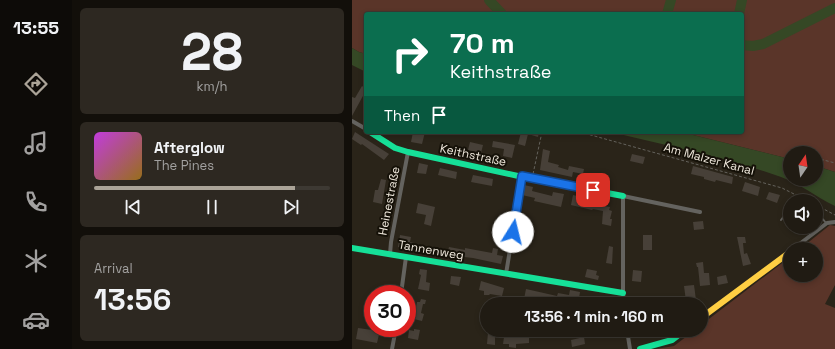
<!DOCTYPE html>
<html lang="en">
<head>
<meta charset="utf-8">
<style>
	body { margin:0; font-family:"Space Grotesk",sans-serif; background:#2d2821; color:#f1f3f6; height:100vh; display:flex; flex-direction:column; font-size:15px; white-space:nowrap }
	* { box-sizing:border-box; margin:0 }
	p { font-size:13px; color:#a2a1a0 }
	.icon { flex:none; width:22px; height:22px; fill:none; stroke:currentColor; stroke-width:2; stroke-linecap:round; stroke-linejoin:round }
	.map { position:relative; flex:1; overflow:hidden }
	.details { display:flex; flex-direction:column; gap:8px; padding:8px; background:#120f0a; width:280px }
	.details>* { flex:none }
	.top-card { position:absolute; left:12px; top:12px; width:380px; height:122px; border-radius:4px; box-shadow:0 2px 6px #0003,0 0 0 1px #3d3933; background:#0b6e4f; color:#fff; overflow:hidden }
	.needle { width:26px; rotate:13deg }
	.tools { position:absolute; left:431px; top:146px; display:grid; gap:8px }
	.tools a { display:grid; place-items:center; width:40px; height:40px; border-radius:50%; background:#201b13; box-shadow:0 2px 6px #0003,0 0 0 1px #3d3933; font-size:20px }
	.speed { position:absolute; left:12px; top:285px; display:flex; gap:8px; font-size:20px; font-weight:700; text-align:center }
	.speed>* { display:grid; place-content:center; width:52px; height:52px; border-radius:50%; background:#201b13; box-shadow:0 2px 6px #0003,0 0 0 1px #3d3933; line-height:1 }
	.speed .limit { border:6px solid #d22; background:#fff; color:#111 }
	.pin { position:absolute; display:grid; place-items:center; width:34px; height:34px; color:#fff; margin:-17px; border-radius:8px; box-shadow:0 2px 6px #0006 }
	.me { position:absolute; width:44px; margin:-22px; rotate:9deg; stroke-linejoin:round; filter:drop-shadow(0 0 3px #0008) }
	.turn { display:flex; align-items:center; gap:14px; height:84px; padding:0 20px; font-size:18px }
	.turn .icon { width:52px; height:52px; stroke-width:2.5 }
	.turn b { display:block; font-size:28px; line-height:34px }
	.then { display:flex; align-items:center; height:38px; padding:0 20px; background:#0003; gap:8px; font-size:15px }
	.big { font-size:30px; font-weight:700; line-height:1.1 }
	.details .tile { flex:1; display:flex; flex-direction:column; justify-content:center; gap:6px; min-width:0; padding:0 14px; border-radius:6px; background:#2d2821 }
	.details .dial { align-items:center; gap:0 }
	.dial b { font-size:52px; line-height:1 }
	.song { display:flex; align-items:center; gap:12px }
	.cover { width:48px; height:48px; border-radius:6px; background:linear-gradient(135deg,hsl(290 70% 55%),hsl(40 70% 35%)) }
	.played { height:4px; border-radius:2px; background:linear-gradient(90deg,#aba498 85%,#3d3933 85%) }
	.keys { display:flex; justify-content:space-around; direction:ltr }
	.trip { position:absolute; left:128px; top:297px; width:228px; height:40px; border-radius:20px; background:#201b13; box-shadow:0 2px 6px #0003,0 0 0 1px #3d3933; font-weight:700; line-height:40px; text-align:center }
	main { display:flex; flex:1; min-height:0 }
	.dock { display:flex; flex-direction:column; width:72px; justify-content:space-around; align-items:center; background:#0d0b08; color:#a2a1a0 }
	.dock .icon { width:28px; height:28px }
	.dock .on { color:#aba498 }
	.dock b { font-size:18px; color:#f1f3f6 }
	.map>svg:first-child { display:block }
</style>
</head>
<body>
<main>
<nav class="dock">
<b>13:55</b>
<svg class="icon on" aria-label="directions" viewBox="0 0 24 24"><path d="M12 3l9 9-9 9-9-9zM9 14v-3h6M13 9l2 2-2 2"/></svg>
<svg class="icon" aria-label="music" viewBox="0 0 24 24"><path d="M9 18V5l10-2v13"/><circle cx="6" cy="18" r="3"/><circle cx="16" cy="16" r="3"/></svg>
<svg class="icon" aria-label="phone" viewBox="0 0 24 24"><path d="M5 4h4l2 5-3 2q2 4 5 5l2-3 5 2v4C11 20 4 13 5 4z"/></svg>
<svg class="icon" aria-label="climate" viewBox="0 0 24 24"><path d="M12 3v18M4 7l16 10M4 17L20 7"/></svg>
<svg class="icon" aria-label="car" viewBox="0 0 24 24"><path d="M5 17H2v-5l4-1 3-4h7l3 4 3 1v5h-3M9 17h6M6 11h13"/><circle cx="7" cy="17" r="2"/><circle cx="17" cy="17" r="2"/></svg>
</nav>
<section class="details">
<div class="tile dial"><b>28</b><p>km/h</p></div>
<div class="tile">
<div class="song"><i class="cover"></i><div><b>Afterglow</b><p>The Pines</p></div></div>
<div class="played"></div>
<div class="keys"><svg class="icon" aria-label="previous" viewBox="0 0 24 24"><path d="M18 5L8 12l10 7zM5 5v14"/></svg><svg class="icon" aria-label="pause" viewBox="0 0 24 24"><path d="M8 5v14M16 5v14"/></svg><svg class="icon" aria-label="next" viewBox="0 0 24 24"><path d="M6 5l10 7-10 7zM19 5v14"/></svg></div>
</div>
<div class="tile"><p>Arrival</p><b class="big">13:56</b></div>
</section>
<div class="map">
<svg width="483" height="349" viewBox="0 0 483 349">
	<rect width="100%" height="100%" fill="#2a2419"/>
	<!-- green -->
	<g fill="#5a3529">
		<path d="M 0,0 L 483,0 L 483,172 L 464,166 L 464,153 L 438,153 L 438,159 L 329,132 L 390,132 L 390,14 L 14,14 L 14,54 L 7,52 L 0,48 Z"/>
		<path d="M 478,225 L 483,226 L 483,285 L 473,304 L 483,308 L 483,349 L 304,349 L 322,346 L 343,330 L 349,330 L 349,325 L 438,257 L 438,275 L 464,275 L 464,249 L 448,249 Z"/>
	</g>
	<!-- water -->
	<g fill="#354825">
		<path d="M 0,48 L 7,52 L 14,54 L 14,72 L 0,65 Z"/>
		<path d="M 259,132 L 329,132 L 438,159 L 438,179 L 464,179 L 464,166 L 483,172 L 483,206 C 464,197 449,184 429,177 C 374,157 315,146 259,132 Z"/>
	</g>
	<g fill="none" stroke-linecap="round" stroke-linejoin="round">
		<!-- river -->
		<g stroke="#354825" stroke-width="10">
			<path d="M 137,0 L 150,14"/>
			<path d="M 315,14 L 319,0"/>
			<path d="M 387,14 L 390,0"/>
			<path d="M 390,45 L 401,46 L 411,44 L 483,8"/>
		</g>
	</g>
	<!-- building -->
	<g fill="#474038">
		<path d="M 10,86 L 14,89 L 14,95 L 12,94 L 0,116 L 0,97 L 3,98 Z"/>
		<path d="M 3,132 L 37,154 L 32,160 L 10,144 L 9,145 L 0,139 Z"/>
		<path d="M 61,132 L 73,132 L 70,144 L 59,142 Z"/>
		<path d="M 169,132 L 187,132 L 186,137 L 176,134 L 173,146 L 166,144 Z"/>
		<path d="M 141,141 L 163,145 L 160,158 L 151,156 L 152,149 L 140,147 Z"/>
		<path d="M 118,142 L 131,145 L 129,153 L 116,150 Z"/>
		<path d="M 191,149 L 198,151 L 196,162 L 207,165 L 206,167 L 216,170 L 217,166 L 232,169 L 231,174 L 221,172 L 220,177 L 188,170 Z"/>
		<path d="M 280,154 L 293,157 L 291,164 L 278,161 Z"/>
		<path d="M 67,163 L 76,165 L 74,174 L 65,173 Z"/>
		<path d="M 341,166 L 381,177 L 380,184 L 364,180 L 363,182 L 352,179 L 352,177 L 339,174 Z"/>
		<path d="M 88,168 L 105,172 L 104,179 L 86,175 Z"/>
		<path d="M 121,175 L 141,179 L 140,186 L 119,182 Z"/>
		<path d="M 29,179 L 34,180 L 30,204 L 21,202 L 23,190 L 26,190 Z"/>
		<path d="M 393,182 L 408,187 L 406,196 L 390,191 Z"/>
		<path d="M 172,185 L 181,187 L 180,191 L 200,196 L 201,192 L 212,194 L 209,207 L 182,201 L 183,198 L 170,195 Z"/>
		<path d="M 417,192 L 428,195 L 425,203 L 414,199 Z"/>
		<path d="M 221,195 L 242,200 L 242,202 L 246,203 L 246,205 L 258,207 L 257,210 L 260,211 L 258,219 L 260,219 L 259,226 L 250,224 L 251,211 L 241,209 L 240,210 L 219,205 Z"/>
		<path d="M 66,203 L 83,207 L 79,226 L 72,224 L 74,215 L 64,213 Z"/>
		<path d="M 351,221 L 352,229 L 342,230 L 341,222 Z"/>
		<path d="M 48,235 L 59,237 L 58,242 L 62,243 L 61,250 L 46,247 Z"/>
		<rect x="291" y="235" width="9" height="15"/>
		<path d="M 385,237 L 393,237 L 394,243 L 391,243 L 392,254 L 395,253 L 399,264 L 391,266 Z"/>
		<path d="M 257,246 L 261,247 L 260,264 L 254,263 Z"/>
		<path d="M 97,247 L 113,250 L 113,248 L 140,253 L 141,248 L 146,249 L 145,255 L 151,256 L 149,264 L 121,258 L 95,255 Z"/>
		<path d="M 351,262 L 352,273 L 357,273 L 358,285 L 348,286 L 346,267 L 345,267 L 344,263 Z"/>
		<path d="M 68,269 L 75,270 L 74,282 L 78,283 L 77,291 L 66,289 L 69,275 L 67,274 Z"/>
		<path d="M 235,269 L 245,271 L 244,275 L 247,276 L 246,280 L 233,277 Z"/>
		<path d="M 281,270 L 290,271 L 289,282 L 280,281 Z"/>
		<path d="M 374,275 L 376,283 L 366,285 L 365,277 Z"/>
		<path d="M 99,276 L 109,277 L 107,286 L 98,284 Z"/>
		<path d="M 129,281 L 152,288 L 150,296 L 138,294 L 137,295 L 132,295 L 132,291 L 127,290 Z"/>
		<path d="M 342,285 L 344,300 L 334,301 L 332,286 Z"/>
		<path d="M 174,289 L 205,296 L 206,293 L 217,295 L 218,290 L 228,292 L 227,298 L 243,300 L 242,304 L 211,300 L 210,303 L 203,301 L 203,304 L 183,304 L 183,301 L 172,299 Z"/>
		<path d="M 69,299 L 74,300 L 73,304 L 71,304 L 69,313 L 72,314 L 70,321 L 62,319 L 65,302 L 68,302 Z"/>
		<path d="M 6,328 L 20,330 L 20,329 L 28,330 L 25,343 L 4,339 Z"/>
		<path d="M 62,329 L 68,330 L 66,340 L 56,338 L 57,330 L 62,331 Z"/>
		<path d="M 136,332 L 142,332 L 141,337 L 143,337 L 143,345 L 135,344 Z"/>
		<path d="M 158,336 L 164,336 L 164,338 L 177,337 L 177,343 L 164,344 L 164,348 L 157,347 L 157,344 L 151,344 L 152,337 L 158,337 Z"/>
		<path d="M 232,337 L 233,344 L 220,347 L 219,340 Z"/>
	</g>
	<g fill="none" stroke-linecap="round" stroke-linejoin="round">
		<!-- path -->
		<g stroke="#64625c" stroke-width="1" stroke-dasharray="3 2" stroke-linecap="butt">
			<path d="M 228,132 L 430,188 L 456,201"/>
			<path d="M 464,158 L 483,163"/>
			<path d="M 181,174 L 190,132"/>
			<path d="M 464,205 L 483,215"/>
		</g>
		<!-- lane -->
		<g stroke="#64635f" stroke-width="2">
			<path d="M 464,217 L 470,218 L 474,223"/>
			<path d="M 429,220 L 436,211 L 438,210"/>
		</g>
		<!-- street -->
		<g stroke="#64635f" stroke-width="4">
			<path d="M 0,121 L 14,129"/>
			<path d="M 441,249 L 475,223 L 483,222"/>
			<path d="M 38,254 L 39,242 L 56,152"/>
			<path d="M 154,274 L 170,176"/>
			<path d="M 49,294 L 54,257"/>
			<path d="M 272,304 L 271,293 L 271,196 L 348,212"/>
			<path d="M 275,330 L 278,349"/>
			<path d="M 40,349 L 44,328"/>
		</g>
		<!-- fast -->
		<g stroke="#16e098" stroke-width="6">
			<path d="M 18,132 L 43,148 L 56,152 L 180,179 L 271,196"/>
			<path d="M 0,248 L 271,293"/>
			<path d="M 288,349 L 320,340 L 333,330"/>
		</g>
		<!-- slow -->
		<path stroke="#ffcf43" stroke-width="6" d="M 349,318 L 438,252"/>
	</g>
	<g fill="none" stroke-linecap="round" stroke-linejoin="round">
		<defs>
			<path id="route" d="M 161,232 L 170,176 L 241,190"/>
		</defs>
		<!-- route casing -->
		<use href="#route" stroke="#114b97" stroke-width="10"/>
		<!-- route -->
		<use href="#route" stroke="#1a73e8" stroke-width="7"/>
	</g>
	<g text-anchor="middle" stroke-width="4" stroke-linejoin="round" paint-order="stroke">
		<!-- street labels -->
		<g font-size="12" fill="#f0e9dd" stroke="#151108">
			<text transform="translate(121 155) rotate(12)" y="4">Keithstraße</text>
			<text transform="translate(357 159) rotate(15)" y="4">Am Malzer Kanal</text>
			<text transform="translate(37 201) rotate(-79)" y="4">Heinestraße</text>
			<text transform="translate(79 250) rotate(10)" y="4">Tannenweg</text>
		</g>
	</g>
</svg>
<div class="tools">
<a><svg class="needle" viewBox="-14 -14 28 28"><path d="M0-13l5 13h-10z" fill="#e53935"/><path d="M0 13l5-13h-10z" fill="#a2a1a0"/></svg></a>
<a><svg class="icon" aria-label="sound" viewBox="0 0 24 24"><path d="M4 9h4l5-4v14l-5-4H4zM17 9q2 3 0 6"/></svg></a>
<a>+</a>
</div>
<div class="speed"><div class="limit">30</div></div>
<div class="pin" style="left:241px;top:190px;background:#d93025"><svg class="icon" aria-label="arrive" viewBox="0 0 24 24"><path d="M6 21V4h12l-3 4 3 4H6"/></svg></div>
<svg class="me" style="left:161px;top:232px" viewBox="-20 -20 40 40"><circle r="19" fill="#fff"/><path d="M0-13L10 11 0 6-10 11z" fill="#1a73e8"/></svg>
<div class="trip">13:56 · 1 min · 160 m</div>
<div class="top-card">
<div class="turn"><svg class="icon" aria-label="right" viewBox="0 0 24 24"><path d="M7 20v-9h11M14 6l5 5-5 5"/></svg><div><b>70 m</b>Keithstraße</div></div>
<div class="then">Then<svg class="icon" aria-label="arrive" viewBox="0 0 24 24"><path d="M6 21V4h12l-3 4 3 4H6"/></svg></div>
</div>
</div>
</main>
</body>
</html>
